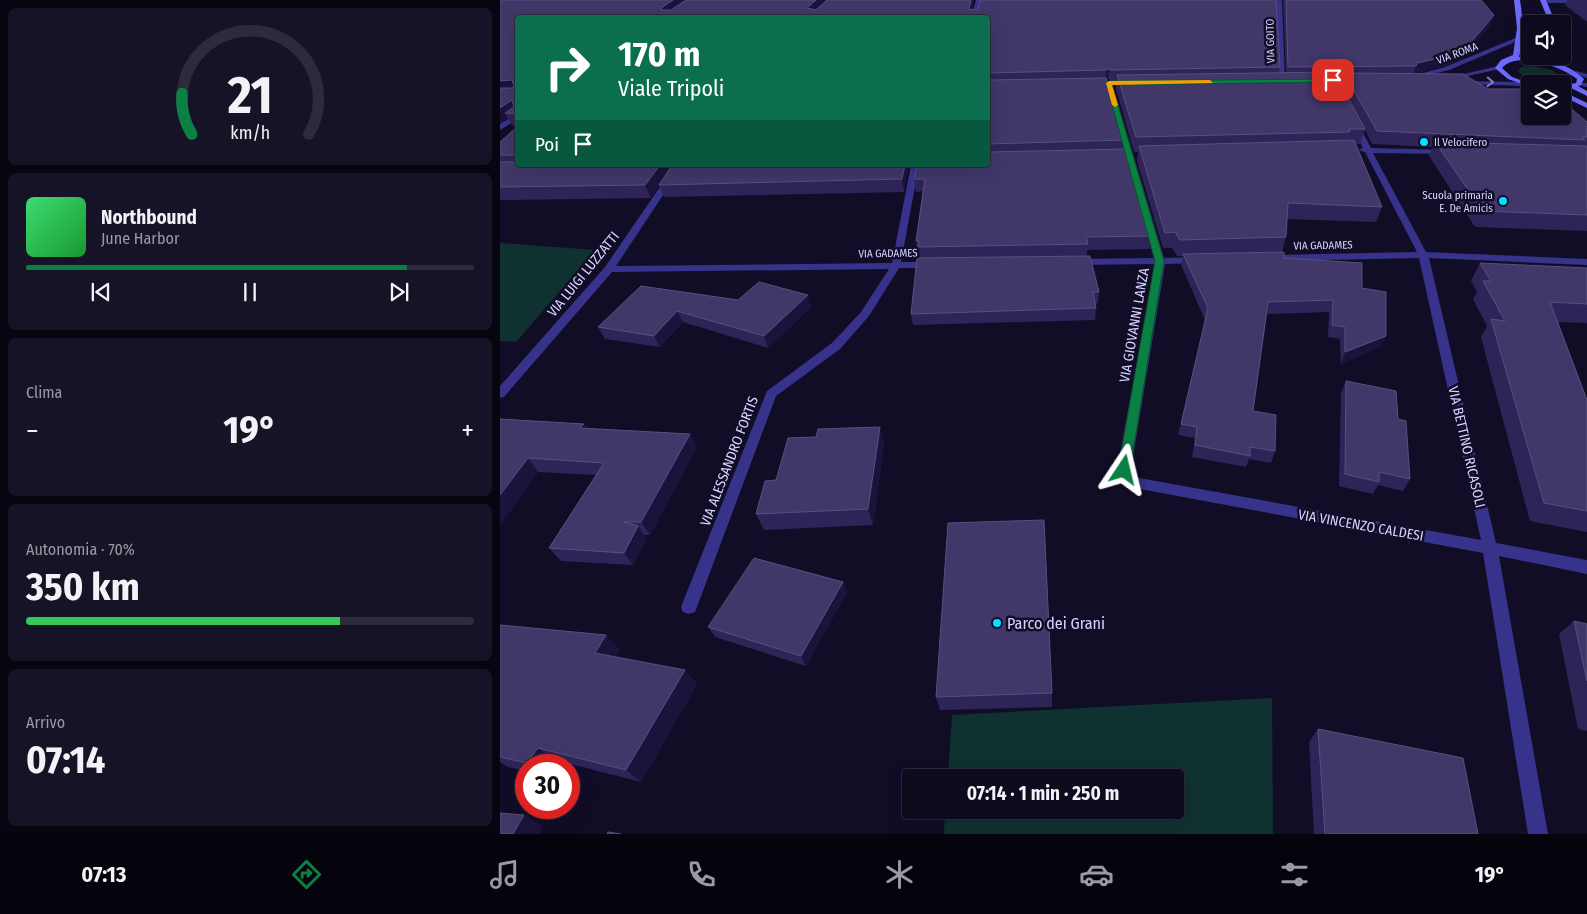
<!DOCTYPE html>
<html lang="it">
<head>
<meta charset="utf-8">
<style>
	body { margin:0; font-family:"Fira Sans Condensed",sans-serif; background:#161326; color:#f1f3f6; height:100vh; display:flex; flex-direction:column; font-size:19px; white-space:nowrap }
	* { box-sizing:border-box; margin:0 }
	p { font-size:16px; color:#9a9aa4 }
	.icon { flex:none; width:28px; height:28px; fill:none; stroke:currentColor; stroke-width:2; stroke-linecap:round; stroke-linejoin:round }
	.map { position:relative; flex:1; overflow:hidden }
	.sheet { display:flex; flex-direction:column; gap:8px; padding:8px; background:#070610; width:500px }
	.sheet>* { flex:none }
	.hud { position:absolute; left:15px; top:15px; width:475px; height:152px; border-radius:5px; box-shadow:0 5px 20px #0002,0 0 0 1px #2d2b3b; background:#0b6e4f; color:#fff; overflow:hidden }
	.buttons { position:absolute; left:1021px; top:15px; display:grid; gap:10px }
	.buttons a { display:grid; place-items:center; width:50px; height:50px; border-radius:5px; background:#0d0a1d; box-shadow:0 5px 20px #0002,0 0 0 1px #2d2b3b; font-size:25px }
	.speed { position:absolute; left:15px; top:754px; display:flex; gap:10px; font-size:25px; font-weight:700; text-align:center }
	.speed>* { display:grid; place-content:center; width:65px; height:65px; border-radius:50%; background:#0d0a1d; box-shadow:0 5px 20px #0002,0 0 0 1px #2d2b3b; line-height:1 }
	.speed .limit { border:8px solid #d22; background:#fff; color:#111 }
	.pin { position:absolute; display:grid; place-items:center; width:42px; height:42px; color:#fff; margin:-21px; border-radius:10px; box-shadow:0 2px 8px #0006 }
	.me { position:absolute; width:55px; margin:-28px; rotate:10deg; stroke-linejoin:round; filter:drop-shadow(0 0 4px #0008) }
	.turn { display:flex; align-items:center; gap:18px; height:105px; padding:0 20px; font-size:22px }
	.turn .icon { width:65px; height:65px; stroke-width:2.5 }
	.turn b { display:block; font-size:35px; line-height:42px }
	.then { display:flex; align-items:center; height:48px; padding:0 20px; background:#0003; gap:10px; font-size:19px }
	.big { font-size:38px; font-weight:700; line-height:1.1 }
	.sheet .widget { flex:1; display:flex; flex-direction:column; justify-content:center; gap:8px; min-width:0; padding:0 18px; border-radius:8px; background:#161326 }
	.sheet .dial { align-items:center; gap:0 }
	.dial svg { height:130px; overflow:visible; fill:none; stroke:#2d2b3b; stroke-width:7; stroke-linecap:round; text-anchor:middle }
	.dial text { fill:#f1f3f6; stroke:none }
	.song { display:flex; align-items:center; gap:15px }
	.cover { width:60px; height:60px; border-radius:8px; background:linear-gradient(135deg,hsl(140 70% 55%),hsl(130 70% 35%)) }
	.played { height:5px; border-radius:2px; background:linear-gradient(90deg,#0b8043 85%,#2d2b3b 85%) }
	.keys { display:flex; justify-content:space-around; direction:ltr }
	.heat { display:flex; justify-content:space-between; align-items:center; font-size:28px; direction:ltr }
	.charge { height:8px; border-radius:4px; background:linear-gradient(90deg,#34c759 70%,#2d2b3b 0) }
	.trip { position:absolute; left:402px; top:769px; width:282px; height:50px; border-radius:5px; background:#0d0a1d; box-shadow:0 5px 20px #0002,0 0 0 1px #2d2b3b; font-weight:700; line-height:50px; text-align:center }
	.menu { display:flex; height:80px; justify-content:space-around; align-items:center; background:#05040c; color:#9a9aa4 }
	.menu .icon { width:35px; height:35px }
	.menu .active { color:#0b8043 }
	.menu b { font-size:22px; color:#f1f3f6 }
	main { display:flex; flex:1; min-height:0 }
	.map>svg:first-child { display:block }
</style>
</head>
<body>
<main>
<section class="sheet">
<div class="widget dial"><svg viewBox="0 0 100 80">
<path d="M14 69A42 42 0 1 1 86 69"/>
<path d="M14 69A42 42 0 0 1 8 44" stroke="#0b8043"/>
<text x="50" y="56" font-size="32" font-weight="700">21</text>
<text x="50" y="72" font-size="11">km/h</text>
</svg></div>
<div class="widget">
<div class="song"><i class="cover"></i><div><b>Northbound</b><p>June Harbor</p></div></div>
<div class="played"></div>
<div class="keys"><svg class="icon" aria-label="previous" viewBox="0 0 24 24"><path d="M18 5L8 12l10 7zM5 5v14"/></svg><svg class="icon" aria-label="pause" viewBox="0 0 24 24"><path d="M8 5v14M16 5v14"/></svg><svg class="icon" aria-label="next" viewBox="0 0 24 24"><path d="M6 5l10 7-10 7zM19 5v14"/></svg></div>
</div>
<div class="widget"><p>Clima</p>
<div class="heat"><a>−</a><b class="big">19°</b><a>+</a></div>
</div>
<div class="widget"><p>Autonomia · 70%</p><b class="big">350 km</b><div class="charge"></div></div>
<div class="widget"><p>Arrivo</p><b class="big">07:14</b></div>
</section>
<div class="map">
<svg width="1087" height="834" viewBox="0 0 1087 834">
	<rect width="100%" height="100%" fill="#110d27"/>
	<!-- green -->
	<g fill="#0f3130">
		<path d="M 1033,66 L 1052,70 L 1061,77 C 1050,85 1026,81 1018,71 L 1021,67 Z"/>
		<path d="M 0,243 L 96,250 L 16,342 L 0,341 Z"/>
		<path d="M 772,698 L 773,834 L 444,834 L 445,810 L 676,810 L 676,778 L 448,777 L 452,715 Z"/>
	</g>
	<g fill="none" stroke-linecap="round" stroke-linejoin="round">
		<!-- minor -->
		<g fill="#37338a" fill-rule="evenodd">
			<path d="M 476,0 L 482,0 L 477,18 L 471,18 Z"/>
			<path d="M 776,0 L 782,0 L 785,81 L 782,83 L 779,81 Z"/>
			<path d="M 1041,0 L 1087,0 L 1087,3 L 1043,3 Z"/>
			<path d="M 609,81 L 612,83 L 664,258 L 699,257 L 704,260 L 699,263 L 665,264 L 631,469 L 639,478 L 981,540 L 919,258 L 774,261 L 769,258 L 774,255 L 917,252 L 865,152 L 858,150 L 863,148 L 851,125 L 852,123 L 858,123 L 871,148 L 947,150 L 951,152 L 947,154 L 873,153 L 926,252 L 1087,259 L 1087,265 L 929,258 L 996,543 L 1087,560 L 1087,574 L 999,556 L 1048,834 L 1028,834 L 983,553 L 635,488 C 627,486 621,477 617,470 L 655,264 L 576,265 L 571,262 L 576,259 L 654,258 L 606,83 Z"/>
			<path d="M 175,165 L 183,165 L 116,266 L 392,263 L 411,165 L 419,165 L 401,262 L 434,262 L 439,265 L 434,268 L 399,268 L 369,316 L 340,349 L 276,396 L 197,607 L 195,612 L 189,614 L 183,612 L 181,607 L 267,391 L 332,343 L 361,312 L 389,269 L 112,272 L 4,397 L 0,398 L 0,386 L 105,267 Z"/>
		</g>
		<!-- tertiary -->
		<g fill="#37338a" fill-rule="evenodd">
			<path d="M 1018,37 L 1020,40 L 949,70 L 912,79 L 909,77 L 945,67 Z"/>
			<path d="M 998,66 L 1001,68 L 1000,69 L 959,78 L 956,76 Z"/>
			<path d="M 1076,71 L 1087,74 L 1087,78 L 1074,74 L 1073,73 Z"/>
			<path d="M 633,81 L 635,82 L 635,84 L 591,86 L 588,84 L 591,82 Z"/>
			<path d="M 958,81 L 1025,82 L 1028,84 L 1025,86 L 960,84 L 958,83 Z"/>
			<path d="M 1077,83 L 1087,83 L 1087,87 L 1077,85 Z"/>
			<path d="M 18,113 L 18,119 L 0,130 L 0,124 Z"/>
		</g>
		<!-- secondary -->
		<g fill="#6e6aff" fill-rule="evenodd">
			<path d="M 1014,0 L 1020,0 C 1023,19 1024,39 1019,57 C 1040,56 1069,63 1084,79 L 1081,85 L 1078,86 L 1087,91 L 1087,96 L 1071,88 L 1062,90 L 1062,86 L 1076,83 L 1077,79 C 1063,67 1016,50 1002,68 L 1012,77 L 1032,84 L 1030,84 L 1030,87 L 1008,79 L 996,69 L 995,68 L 1001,60 L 1013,55 L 1017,28 Z"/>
			<path d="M 1040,0 L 1046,0 L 1056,24 L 1050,24 Z"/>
			<path d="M 1062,91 L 1087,103 L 1087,108 L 1062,96 Z"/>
		</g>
	</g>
	<!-- wall -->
	<g fill="#2f2457" fill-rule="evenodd">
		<path d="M 0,0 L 474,0 L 472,9 L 780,67 L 778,73 L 786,72 L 783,0 L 981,0 L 990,25 L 962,59 L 944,66 L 917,73 L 988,89 L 1087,122 L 1087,231 L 975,227 L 929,156 L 933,147 L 872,144 L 865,130 L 860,144 L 855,144 L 882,207 L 876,222 L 787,219 L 786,237 L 782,252 L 784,258 L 862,288 L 886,336 L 880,347 L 841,364 L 840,339 L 828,337 L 829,312 L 767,314 L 753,411 L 775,451 L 771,463 L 749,459 L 746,467 L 692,457 L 695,438 L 678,435 L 705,320 L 681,265 L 683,256 L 677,256 L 672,248 L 663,248 L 637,161 L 638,152 L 634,152 L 616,89 L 616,81 L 612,81 L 608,79 L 607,80 L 624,140 L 623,149 L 651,236 L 650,249 L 587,250 L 587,256 L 599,292 L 598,303 L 595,304 L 596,308 L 595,320 L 413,325 L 411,314 L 420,258 L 419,254 L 418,254 L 416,241 L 423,191 L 416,192 L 414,179 L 488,165 L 488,18 L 18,18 L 18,125 L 12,125 L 8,118 L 0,124 ZM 837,77 L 843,77 L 841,84 Z"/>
		<path d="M 1067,0 L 1087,0 L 1087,22 L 1065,5 Z"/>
		<path d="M 18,126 L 18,165 L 409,165 L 404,192 L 164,197 L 159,185 L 151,198 L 0,200 L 0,142 ZM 166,165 L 172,165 L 168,171 Z"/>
		<path d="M 980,263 L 1087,268 L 1087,323 L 1057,322 L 1087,400 L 1087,532 L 1030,521 L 981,337 L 987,326 L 973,299 L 977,292 L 971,281 Z"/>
		<path d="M 141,286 L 238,300 L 311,307 L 268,348 L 183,322 L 160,347 L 105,339 L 98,327 Z"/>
		<path d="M 846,381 L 898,419 L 910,479 L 903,491 L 878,485 L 873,494 L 839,486 L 841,393 Z"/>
		<path d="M 0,419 L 87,429 L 190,434 L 197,447 L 150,535 L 144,535 L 147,539 L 133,565 L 61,561 L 49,548 L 96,475 L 38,472 L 0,525 Z"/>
		<path d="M 384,443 L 373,525 L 264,530 L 256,514 L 276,480 Z"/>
		<path d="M 343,582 L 347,592 L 306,666 L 215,637 L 208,627 Z"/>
		<path d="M 1074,621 L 1087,624 L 1087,731 L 1078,729 L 1059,634 Z"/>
		<path d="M 0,625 L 119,649 L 115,657 L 185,670 L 197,684 L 141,782 L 55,760 L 52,765 L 26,765 L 26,771 L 8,767 L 0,762 Z"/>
		<path d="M 552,693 L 552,707 L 440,710 L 436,697 Z"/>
		<path d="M 818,729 L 978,834 L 814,834 L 809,742 Z"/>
	</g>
	<!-- shaded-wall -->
	<g fill="#1b133c">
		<path d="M 173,0 L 190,0 L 164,18 L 161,8 Z"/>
		<path d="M 316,0 L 327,0 L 310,18 L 307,8 Z"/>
		<path d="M 471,0 L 474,0 L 470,18 L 469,9 Z"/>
		<path d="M 994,15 L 990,25 L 962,59 L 944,66 L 914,74 L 912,77 L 917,63 Z"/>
		<path d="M 609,69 L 608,79 L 605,81 L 606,70 Z"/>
		<path d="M 12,80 L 18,90 L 0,93 L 0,81 Z"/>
		<path d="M 12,100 L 18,110 L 5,113 L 8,118 L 0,124 L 0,108 Z"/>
		<path d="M 160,165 L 166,165 L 168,172 L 151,198 L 145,185 Z"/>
		<path d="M 405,165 L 409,165 L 404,192 L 402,179 Z"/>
		<path d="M 308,295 L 311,307 L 268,348 L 264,336 Z"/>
		<path d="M 177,311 L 183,322 L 160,347 L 154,336 Z"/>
		<path d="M 886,336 L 880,347 L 841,364 L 845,352 Z"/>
		<path d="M 84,424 L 93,437 L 80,428 Z"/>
		<path d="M 380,427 L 384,443 L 373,525 L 368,509 Z"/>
		<path d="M 190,434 L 197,447 L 150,535 L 141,522 Z"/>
		<path d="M 28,458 L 38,472 L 0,525 L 0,495 Z"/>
		<path d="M 138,526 L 147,539 L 133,565 L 124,553 Z"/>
		<path d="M 343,582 L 347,592 L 306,666 L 301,656 Z"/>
		<path d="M 106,635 L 119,649 L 109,667 L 95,653 Z"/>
		<path d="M 185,670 L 197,684 L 141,782 L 126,770 Z"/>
		<path d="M 38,748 L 55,760 L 52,765 L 30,765 L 27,763 Z"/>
		<path d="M 24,815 L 43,826 L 39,834 L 13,834 Z"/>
	</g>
	<!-- building -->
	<g fill="#413769" stroke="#594f80">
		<path d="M 0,0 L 173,0 L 161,8 L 163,10 L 171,10 L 186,0 L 316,0 L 307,8 L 316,10 L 327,0 L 471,0 L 469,9 L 478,10 L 480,0 L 776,0 L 780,67 L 613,70 L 609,69 L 606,70 L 488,73 L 488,18 L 18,18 L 18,114 L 5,113 L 14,107 L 12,100 L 0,108 L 0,88 L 12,88 L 14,86 L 12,80 L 0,81 Z"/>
		<path d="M 786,0 L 981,0 L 994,15 L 966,48 L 949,56 L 917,63 L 916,66 L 788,67 Z"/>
		<path d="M 834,72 L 865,129 L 849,129 L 850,132 L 636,137 L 617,75 Z"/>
		<path d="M 844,73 L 963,74 L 988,89 L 1030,89 L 1030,116 L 1062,116 L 1062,101 L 1087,122 L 1087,137 L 1082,137 L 1085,140 L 877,131 Z"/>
		<path d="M 606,78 L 624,140 L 488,144 L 488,80 Z"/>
		<path d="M 18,126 L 18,155 L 0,155 L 0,142 Z"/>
		<path d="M 854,140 L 882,207 L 788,203 L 786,237 L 680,240 L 675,232 L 665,233 L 639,146 Z"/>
		<path d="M 935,142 L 1087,146 L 1087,215 L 983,211 Z"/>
		<path d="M 627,149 L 651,236 L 586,237 L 588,244 L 418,247 L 419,241 L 416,241 L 425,179 L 414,179 L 417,165 L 488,165 L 488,152 Z"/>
		<path d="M 0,162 L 18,162 L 18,165 L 160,165 L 145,185 L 0,187 Z"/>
		<path d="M 172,165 L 405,165 L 402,179 L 159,185 Z"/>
		<path d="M 784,252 L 784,258 L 862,263 L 862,288 L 886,292 L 886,336 L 845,352 L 845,327 L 832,325 L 833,300 L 768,302 L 753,411 L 776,415 L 775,451 L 750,447 L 750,456 L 695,445 L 697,427 L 681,424 L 708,308 L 683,254 Z"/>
		<path d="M 590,256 L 599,292 L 593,292 L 596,308 L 411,314 L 417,258 Z"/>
		<path d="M 980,263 L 1087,268 L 1087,304 L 1050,302 L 1087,400 L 1087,511 L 1044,503 L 991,319 L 1005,321 L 983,281 L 991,281 Z"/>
		<path d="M 259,282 L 308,295 L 264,336 L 177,311 L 154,336 L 98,327 L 141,286 L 238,300 Z"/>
		<path d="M 846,381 L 896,391 L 898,419 L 906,421 L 910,479 L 879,472 L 879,482 L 845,474 Z"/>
		<path d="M 0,419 L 84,424 L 80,428 L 190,434 L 141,522 L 124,522 L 138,526 L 124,553 L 49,548 L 104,463 L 28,458 L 0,495 Z"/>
		<path d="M 380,427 L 368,509 L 256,514 L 265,481 L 276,480 L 288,438 L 316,437 L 318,429 Z"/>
		<path d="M 544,520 L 552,693 L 436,697 L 448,523 Z"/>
		<path d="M 254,558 L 343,582 L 301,656 L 208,627 Z"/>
		<path d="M 1074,621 L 1087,624 L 1087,681 Z"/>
		<path d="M 0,625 L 106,635 L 95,653 L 185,670 L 126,770 L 38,748 L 27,763 L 0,757 Z"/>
		<path d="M 818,729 L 963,758 L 978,834 L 825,834 Z"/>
		<path d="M 0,813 L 24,815 L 13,834 L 0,834 Z"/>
		<path d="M 108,832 L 121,834 L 107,834 Z"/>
	</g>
	<!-- one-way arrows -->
	<defs><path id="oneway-chevron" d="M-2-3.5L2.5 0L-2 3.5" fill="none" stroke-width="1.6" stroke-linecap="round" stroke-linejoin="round" transform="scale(1.25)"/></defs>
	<use stroke="#7f7bbf" href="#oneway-chevron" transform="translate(990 82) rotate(2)"/>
	<!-- route -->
	<path fill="#0b8043" stroke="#07532c" d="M 833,79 L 835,82 L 612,85 L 664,261 L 630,470 L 628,473 L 619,473 L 618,470 L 655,261 L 606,83 L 609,81 Z"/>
	<!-- slow -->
	<path fill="#f59e0b" d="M 710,80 L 713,83 L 612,85 L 618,105 L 615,107 L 612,105 L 606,83 L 609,81 Z"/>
	<!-- markers -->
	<g fill="#00e2fe" stroke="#110d27" stroke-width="2">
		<circle cx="924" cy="142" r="5"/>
		<circle cx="1003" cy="201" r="5"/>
		<circle cx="497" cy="623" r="5"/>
	</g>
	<g text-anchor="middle" stroke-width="5" stroke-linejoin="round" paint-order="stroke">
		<!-- far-street labels -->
		<g font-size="11" fill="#d8d3ff" stroke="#110d27">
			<text transform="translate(770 41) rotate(-91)" y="4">VIA GOITO</text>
			<text transform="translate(957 53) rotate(-20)" y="4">VIA ROMA</text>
			<text transform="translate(823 245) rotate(-1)" y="4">VIA GADAMES</text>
			<text transform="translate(388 253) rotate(-1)" y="4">VIA GADAMES</text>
		</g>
		<!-- far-poi labels -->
		<g font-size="11" fill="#d8d3ff" stroke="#110d27" text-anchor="start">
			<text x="934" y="146">Il Velocifero</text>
			<text x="993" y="199" text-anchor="end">Scuola primaria<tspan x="993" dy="13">E. De Amicis</tspan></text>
		</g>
		<!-- street labels -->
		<g font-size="14" fill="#d8d3ff" stroke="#110d27">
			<text transform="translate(83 274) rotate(-51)" y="5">VIA LUIGI LUZZATTI</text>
			<text transform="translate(634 325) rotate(-80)" y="5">VIA GIOVANNI LANZA</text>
			<text transform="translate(967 447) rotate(77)" y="5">VIA BETTINO RICASOLI</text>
			<text transform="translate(229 461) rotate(-69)" y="5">VIA ALESSANDRO FORTIS</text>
			<text transform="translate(861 525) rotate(10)" y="5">VIA VINCENZO CALDESI</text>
		</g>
		<!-- near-poi labels -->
		<g font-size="16" fill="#d8d3ff" stroke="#110d27" text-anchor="start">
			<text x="507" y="629">Parco dei Grani</text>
		</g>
	</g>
</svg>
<div class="buttons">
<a><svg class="icon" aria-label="sound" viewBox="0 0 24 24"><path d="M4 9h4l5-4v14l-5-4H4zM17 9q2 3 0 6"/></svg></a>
<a><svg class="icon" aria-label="layers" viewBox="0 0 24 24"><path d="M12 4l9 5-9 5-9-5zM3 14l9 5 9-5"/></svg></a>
</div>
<div class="speed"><div class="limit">30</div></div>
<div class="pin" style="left:833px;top:80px;background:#d93025"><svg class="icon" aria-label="arrive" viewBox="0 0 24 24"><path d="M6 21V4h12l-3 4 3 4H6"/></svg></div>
<svg class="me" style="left:624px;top:470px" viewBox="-20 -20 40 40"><path d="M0-17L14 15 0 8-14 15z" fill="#0b8043" stroke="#fff" stroke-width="4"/></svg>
<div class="trip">07:14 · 1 min · 250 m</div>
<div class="hud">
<div class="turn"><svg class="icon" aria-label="right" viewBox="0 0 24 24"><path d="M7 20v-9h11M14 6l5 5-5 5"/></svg><div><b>170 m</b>Viale Tripoli</div></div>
<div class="then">Poi<svg class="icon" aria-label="arrive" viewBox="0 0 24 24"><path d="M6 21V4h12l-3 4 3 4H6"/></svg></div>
</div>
</div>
</main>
<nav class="menu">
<b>07:13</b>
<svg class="icon active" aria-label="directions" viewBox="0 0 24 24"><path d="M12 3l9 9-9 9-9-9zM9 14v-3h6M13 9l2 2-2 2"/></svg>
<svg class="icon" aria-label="music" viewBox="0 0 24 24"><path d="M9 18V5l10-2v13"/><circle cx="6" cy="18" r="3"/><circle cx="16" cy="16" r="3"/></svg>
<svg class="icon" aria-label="phone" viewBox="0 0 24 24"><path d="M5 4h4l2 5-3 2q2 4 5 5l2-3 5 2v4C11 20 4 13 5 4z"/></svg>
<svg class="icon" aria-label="climate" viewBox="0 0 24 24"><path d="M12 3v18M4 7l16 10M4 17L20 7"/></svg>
<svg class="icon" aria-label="car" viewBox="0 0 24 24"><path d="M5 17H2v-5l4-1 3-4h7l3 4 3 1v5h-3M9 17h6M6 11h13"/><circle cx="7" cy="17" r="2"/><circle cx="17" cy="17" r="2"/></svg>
<svg class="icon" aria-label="filters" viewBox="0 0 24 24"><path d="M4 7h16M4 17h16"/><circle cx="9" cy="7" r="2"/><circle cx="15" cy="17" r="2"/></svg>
<b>19°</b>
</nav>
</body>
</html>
